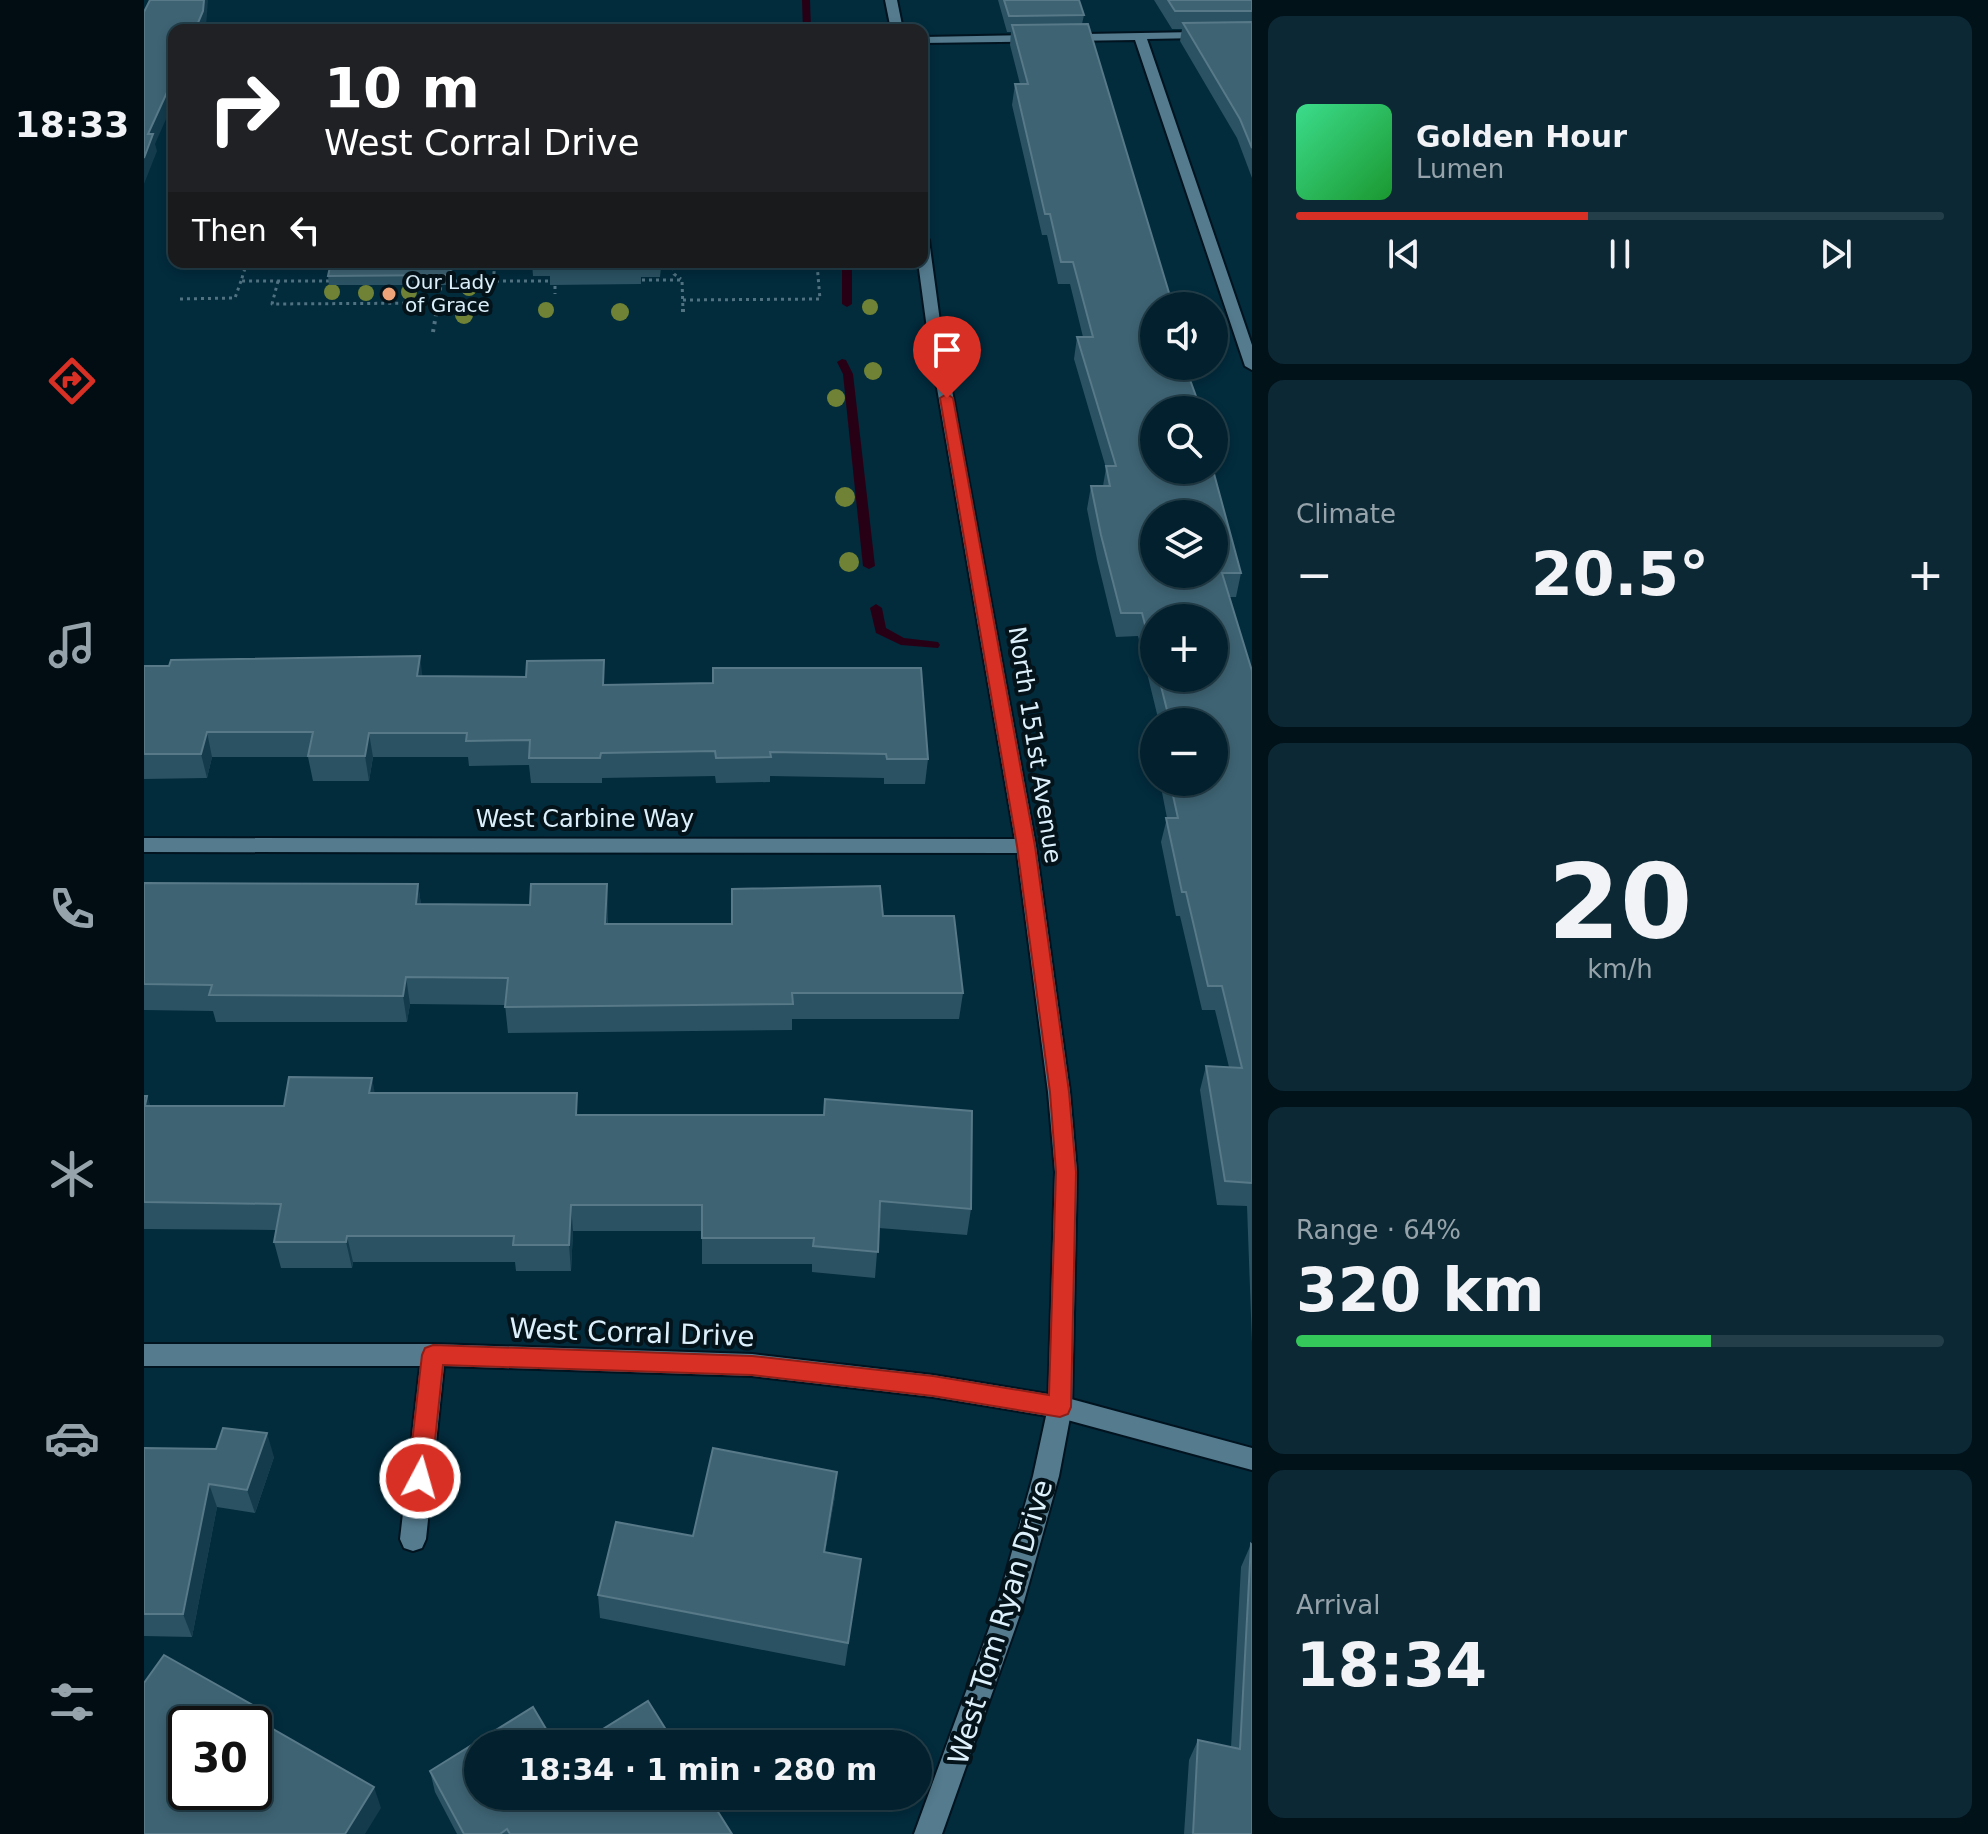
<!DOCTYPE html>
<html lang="en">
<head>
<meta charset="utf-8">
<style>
	body { margin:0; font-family:"DejaVu Sans",sans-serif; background:#0c2835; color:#f1f3f6; height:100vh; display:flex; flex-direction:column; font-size:30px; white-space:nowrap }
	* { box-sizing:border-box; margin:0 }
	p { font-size:26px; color:#96a3aa }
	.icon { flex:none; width:44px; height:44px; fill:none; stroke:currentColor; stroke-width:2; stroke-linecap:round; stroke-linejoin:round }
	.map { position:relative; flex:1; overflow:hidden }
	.sheet { display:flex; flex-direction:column; gap:16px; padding:16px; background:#011219; width:736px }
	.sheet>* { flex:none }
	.guide { position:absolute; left:24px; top:24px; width:760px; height:244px; border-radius:16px; box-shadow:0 4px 12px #0003,0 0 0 2px #233e49; background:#202124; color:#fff; overflow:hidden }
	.tools { position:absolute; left:996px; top:292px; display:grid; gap:16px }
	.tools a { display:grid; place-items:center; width:88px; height:88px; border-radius:50%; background:#02202d; box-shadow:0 4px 12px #0003,0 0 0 2px #233e49; font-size:40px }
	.speed { position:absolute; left:24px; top:1706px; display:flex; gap:16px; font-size:40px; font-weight:700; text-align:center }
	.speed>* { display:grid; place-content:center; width:104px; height:104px; border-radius:50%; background:#02202d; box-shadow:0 4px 12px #0003,0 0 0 2px #233e49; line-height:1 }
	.speed .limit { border:4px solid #111; border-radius:12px; background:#fff; color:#111 }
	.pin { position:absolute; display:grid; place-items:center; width:68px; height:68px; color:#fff; margin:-82px -34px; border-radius:50% 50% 50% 0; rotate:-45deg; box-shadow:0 0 8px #0007 }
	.pin .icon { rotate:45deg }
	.me { position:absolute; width:88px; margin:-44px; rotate:6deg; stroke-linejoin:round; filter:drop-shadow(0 0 6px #0008) }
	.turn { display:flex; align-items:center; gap:28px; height:168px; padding:0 24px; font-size:36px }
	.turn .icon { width:104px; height:104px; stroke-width:2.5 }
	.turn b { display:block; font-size:56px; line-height:68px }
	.then { display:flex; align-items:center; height:76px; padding:0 24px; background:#0003; gap:16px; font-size:30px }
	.big { font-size:60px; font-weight:700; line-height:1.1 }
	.sheet .card { flex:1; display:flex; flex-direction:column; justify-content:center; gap:12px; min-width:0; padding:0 28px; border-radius:16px; background:#0c2835 }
	.sheet .dial { align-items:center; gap:0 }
	.dial b { font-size:104px; line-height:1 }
	.song { display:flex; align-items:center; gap:24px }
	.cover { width:96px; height:96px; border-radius:12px; background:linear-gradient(135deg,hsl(150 70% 55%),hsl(130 70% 35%)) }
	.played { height:8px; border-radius:4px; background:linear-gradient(90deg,#d93025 45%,#233e49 45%) }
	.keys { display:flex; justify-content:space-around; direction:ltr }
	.heat { display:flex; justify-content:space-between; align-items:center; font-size:44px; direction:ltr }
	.charge { height:12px; border-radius:6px; background:linear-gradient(90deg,#34c759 64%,#233e49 0) }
	.trip { position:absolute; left:320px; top:1730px; width:468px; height:80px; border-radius:40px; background:#02202d; box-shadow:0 4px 12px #0003,0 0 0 2px #233e49; font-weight:700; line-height:80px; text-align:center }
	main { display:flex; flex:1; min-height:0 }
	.tab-bar { display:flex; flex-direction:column; width:144px; justify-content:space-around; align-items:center; background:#010d12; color:#96a3aa }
	.tab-bar .icon { width:56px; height:56px }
	.tab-bar .active { color:#d93025 }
	.tab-bar b { font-size:36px; color:#f1f3f6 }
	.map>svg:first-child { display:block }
</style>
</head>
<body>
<main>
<nav class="tab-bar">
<b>18:33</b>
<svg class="icon active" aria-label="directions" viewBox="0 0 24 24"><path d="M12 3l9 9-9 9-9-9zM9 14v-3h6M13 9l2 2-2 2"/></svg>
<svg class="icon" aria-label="music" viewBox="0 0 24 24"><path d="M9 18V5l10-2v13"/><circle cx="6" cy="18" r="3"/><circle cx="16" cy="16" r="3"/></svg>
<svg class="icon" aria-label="phone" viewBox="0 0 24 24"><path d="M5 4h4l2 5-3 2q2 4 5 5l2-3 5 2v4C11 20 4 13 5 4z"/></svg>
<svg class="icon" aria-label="climate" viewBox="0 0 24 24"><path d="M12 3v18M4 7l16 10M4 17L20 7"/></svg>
<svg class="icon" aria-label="car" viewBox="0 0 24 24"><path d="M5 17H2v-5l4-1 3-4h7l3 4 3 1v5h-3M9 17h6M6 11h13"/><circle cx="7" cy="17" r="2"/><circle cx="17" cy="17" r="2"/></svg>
<svg class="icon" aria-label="filters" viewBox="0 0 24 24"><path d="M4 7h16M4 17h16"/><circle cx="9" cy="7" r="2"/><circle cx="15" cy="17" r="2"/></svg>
</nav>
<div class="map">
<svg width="1108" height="1834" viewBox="0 0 1108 1834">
	<rect width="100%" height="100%" fill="#022b3c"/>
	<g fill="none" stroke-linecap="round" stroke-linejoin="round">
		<!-- stream -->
		<g fill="#280016" fill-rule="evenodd">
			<path d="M 658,0 L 666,0 L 667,30 L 659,30 Z"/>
			<path d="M 698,262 L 708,262 L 708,304 L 703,307 L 698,304 Z"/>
			<path d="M 698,359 L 702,360 L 709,374 L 731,566 L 725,569 L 719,566 L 699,374 L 693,362 Z"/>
			<path d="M 732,604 L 738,608 L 742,628 L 760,638 L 794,642 L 796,645 L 794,648 L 757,645 L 732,633 L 726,608 Z"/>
		</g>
		<defs>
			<g id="minor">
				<path d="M 1108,31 L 1108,37 L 1003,39 L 1108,345 L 1108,370 L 1101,366 L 991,40 L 778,43 L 778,37 Z"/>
				<path d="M 0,838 L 882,839 L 892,846 L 882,853 L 0,852 Z"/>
				<path d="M 0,1344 L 289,1344 L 608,1354 L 789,1375 L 916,1396 L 1108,1448 L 1108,1470 L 916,1418 L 789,1397 L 608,1376 L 300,1366 L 282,1539 L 278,1548 L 269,1551 L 260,1548 L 256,1539 L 276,1366 L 0,1366 Z"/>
			</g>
			<g id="tertiary">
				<path d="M 741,0 L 753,0 L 759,30 L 747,30 Z"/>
				<path d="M 778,236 L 785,240 L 798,336 L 892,846 L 926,1092 L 933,1172 L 928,1407 L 915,1476 L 877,1612 L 798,1834 L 770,1834 L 851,1612 L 889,1476 L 904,1407 L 911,1172 L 904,1092 L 872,846 L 784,336 L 774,262 L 778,262 Z"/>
			</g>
		</defs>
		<!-- minor casing -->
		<use href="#minor" stroke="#00131f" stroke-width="4"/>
		<!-- tertiary casing -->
		<use href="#tertiary" stroke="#00131f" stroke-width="4"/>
		<!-- path-far1 -->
		<g stroke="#507281" stroke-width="3" stroke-dasharray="3 4" stroke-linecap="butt">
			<path d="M 103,262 L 97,281 L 189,281"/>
			<path d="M 529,267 L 530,274 L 537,279"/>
			<path d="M 411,279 L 411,294"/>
			<path d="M 491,280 L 538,280 L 539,311"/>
			<path d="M 134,281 L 128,304 L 294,303"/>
			<path d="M 303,281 L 413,281"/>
			<path d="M 349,281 L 351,264"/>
			<path d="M 36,299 L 91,298 L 97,281"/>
			<path d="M 539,300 L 676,299 L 673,264"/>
			<path d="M 293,311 L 298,279"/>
		</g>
		<!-- path -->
		<g stroke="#507281" stroke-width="4" stroke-dasharray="3 5" stroke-linecap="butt">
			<path d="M 539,309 L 539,316"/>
			<path d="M 289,332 L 293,309"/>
		</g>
		<!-- minor -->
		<use href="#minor" fill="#547b8e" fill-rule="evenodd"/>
		<!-- tertiary -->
		<use href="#tertiary" fill="#547b8e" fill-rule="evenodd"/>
	</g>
	<!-- trees -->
	<g fill="#6f8235">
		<circle cx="325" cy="288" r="8"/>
		<circle cx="188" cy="292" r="8"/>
		<circle cx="265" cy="292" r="8"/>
		<circle cx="222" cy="293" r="8"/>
		<circle cx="726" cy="307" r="8"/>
		<circle cx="402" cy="310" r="8"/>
		<circle cx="476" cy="312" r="9"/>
		<circle cx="320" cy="315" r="9"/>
		<circle cx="729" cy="371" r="9"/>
		<circle cx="692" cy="398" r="9"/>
		<circle cx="701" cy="497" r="10"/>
		<circle cx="705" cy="562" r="10"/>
	</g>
	<!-- wall -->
	<g fill="#2b5262" fill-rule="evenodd">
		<path d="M 854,0 L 935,0 L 940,15 L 938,24 L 1010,366 L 1045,366 L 1043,372 L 1010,410 L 1097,573 L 1092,597 L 1085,597 L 1108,671 L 1108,1343 L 1103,1206 L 1073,1205 L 1056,1090 L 1062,1066 L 1085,1067 L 1071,1010 L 1058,1010 L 1036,916 L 1032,916 L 1017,842 L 1023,818 L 1016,782 L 1070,782 L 1070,722 L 1012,722 L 1014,718 L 994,636 L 972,637 L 953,559 L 943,509 L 947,486 L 959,486 L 962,468 L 930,359 L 933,337 L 939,337 L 926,284 L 914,284 L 903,235 L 898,235 L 868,105 L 871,84 L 876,84 L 866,45 L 867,32 L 863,32 ZM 1010,618 L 1070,678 L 1010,678 Z"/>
		<path d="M 1010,0 L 1108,0 L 1108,178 L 1093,138 L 1036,41 L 1038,29 L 1028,29 Z"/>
		<path d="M 310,262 L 306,285 L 185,285 L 184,276 Z"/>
		<path d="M 388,262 L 673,262 L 673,267 L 517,267 L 516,277 L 497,277 L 497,284 L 406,285 L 406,276 L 389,276 Z"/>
		<path d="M 0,666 L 461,685 L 784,759 L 781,784 L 740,784 L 740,778 L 626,776 L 626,782 L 572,783 L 571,776 L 458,778 L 458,783 L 387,783 L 385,765 L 325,766 L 324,757 L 229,757 L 225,781 L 169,781 L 164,757 L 68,757 L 63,778 L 0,779 Z"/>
		<path d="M 1010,730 L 1010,755 L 1007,742 Z"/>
		<path d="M 0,883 L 274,884 L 277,905 L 386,905 L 463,884 L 464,924 L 587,924 L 588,889 L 739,916 L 819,993 L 815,1019 L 648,1019 L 648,1030 L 364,1033 L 361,1005 L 266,1004 L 263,1022 L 72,1022 L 69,1011 L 0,1010 Z"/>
		<path d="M 230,1093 L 434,1115 L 827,1209 L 823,1235 L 735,1228 L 731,1278 L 668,1272 L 668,1264 L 558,1264 L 558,1231 L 429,1231 L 427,1271 L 372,1271 L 371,1262 L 209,1262 L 208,1268 L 137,1268 L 130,1242 L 132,1230 L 0,1229 L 0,1096 L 3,1096 L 6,1106 L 140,1106 Z"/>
		<path d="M 0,1448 L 130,1457 L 111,1513 L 73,1507 L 48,1637 L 0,1636 Z"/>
		<path d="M 691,1496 L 681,1552 L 717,1559 L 701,1666 L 456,1618 L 454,1595 L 549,1536 Z"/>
		<path d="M 1107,1544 L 1108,1834 L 1040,1834 L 1045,1760 L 1054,1740 L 1087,1747 L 1097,1567 Z"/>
		<path d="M 334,1744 L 588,1834 L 313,1834 L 291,1792 L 286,1771 Z"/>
	</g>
	<!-- shaded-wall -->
	<g fill="#133b4c">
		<path d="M 60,0 L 64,0 L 62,27 L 61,30 L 51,30 Z"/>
		<path d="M 30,77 L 30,101 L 11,144 L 13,151 L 0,184 L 0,158 L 4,134 Z"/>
		<path d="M 308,262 L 310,262 L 306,285 L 306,275 Z"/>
		<path d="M 276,656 L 279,681 L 273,676 Z"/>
		<path d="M 63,732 L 68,757 L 63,778 L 57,754 Z"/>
		<path d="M 225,733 L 229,757 L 225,781 L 221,756 Z"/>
		<path d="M 274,884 L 278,911 L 272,904 Z"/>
		<path d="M 463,884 L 464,911 L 462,950 L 461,924 Z"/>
		<path d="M 262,977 L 266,1004 L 263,1022 L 259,996 Z"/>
		<path d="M 228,1078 L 233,1105 L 225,1093 Z"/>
		<path d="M 3,1096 L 12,1122 L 1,1106 Z"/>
		<path d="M 427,1205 L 429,1231 L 427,1271 L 425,1245 Z"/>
		<path d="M 203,1236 L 209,1262 L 208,1268 L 202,1242 Z"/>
		<path d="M 123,1433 L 130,1457 L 111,1513 L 103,1490 Z"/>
		<path d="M 693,1472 L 691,1496 L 677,1576 L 680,1552 Z"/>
		<path d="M 65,1484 L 73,1507 L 48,1637 L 39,1614 Z"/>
		<path d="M 114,1708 L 122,1731 L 108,1717 Z"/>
		<path d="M 230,1787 L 237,1808 L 221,1834 L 201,1834 Z"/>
	</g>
	<!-- building -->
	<g fill="#3e6373" stroke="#577988" stroke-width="2" fill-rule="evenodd">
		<path d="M 6,0 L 60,0 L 59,11 L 51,30 L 30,30 L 30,77 L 4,134 L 9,134 L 0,158 L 0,12 Z"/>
		<path d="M 860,0 L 935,0 L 940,15 L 865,16 Z"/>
		<path d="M 1024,0 L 1108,0 L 1108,11 L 1031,11 Z"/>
		<path d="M 1108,22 L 1108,148 L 1096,119 L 1039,23 Z"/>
		<path d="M 944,24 L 1029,306 L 1010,306 L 1010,366 L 1041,366 L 1057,410 L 1010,410 L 1010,470 L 1069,470 L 1097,573 L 1078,573 L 1108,671 L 1108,1183 L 1081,1181 L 1062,1066 L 1098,1068 L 1078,986 L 1064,986 L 1042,892 L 1038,892 L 1022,818 L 1034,818 L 1026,782 L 1070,782 L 1070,722 L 1013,722 L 1013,718 L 1025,718 L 1015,678 L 1070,678 L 1070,618 L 1010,618 L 1010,659 L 998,613 L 977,613 L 957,535 L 947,486 L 966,486 L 962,466 L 972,466 L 933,337 L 949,337 L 929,262 L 917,262 L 906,214 L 901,214 L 871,84 L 884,84 L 868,25 ZM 1010,514 L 1070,514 L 1070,574 L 1010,574 Z"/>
		<path d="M 187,262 L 308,262 L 306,275 L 184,276 Z"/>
		<path d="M 276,656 L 273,676 L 382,677 L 383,661 L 460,660 L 459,685 L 569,683 L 569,668 L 777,668 L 784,759 L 743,759 L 742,754 L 626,752 L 627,757 L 572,758 L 571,751 L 457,753 L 456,758 L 385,758 L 386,740 L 322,741 L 323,733 L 225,733 L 221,756 L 164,756 L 169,732 L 63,732 L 57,754 L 0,754 L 0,666 L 25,666 L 27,660 Z"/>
		<path d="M 0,883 L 274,884 L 272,904 L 386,905 L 387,884 L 463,884 L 461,924 L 588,924 L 588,889 L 736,886 L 739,916 L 810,916 L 819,993 L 648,993 L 649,1004 L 361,1007 L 364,978 L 262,977 L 259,996 L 65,995 L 68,985 L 0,984 Z"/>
		<path d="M 145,1077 L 228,1078 L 225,1093 L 433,1093 L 432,1115 L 680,1115 L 681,1099 L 828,1111 L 827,1209 L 736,1201 L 734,1252 L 669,1246 L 670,1238 L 558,1238 L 558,1205 L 427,1205 L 425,1245 L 369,1245 L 370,1236 L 203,1236 L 202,1242 L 130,1242 L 137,1204 L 0,1202 L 0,1096 L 3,1096 L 1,1106 L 140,1106 Z"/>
		<path d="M 79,1428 L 123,1433 L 103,1490 L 65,1484 L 39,1614 L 0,1614 L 0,1448 L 72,1449 Z"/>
		<path d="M 569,1448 L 693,1472 L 680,1552 L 717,1559 L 704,1643 L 454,1595 L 472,1522 L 549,1536 Z"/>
		<path d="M 1107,1544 L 1108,1545 L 1108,1834 L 1049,1834 L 1054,1740 L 1096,1749 Z"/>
		<path d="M 20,1655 L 114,1708 L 108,1717 L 230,1787 L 201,1834 L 0,1834 L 0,1683 ZM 42,1724 L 110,1724 L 110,1792 L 42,1792 Z"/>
		<path d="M 504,1701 L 531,1744 L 435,1744 Z"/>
		<path d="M 389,1707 L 411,1744 L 334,1744 L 334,1796 L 564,1796 L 588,1834 L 366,1834 L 363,1829 L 356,1834 L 320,1834 L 286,1771 Z"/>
	</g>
	<!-- route -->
	<path fill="#d93025" stroke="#8d1f18" stroke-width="2" d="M 803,394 L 809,398 L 891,846 L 925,1092 L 932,1172 L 927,1407 L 924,1414 L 916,1417 L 789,1396 L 608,1375 L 299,1365 L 287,1478 L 284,1485 L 276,1488 L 268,1485 L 264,1478 L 278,1355 L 281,1348 L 289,1345 L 608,1356 L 789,1376 L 905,1395 L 912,1172 L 906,1092 L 873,846 L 796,398 Z"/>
	<!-- markers -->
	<circle fill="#efa378" stroke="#041219" stroke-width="3" cx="245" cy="294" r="8"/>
	<g text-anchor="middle" stroke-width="8" stroke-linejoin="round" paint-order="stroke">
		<!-- far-poi labels -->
		<g font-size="20" fill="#dcf0fb" stroke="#041219" text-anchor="start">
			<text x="261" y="289">Our Lady<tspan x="261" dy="23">of Grace</tspan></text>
		</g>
		<!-- street labels -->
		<g font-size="24" fill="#dcf0fb" stroke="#041219">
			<text transform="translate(891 745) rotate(81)" y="8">North 151st Avenue</text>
			<text x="441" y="827">West Carbine Way</text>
		</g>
		<!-- near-street labels -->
		<g font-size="28" fill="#dcf0fb" stroke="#041219">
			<text transform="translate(488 1332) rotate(2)" y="10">West Corral Drive</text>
			<text transform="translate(856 1622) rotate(-73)" y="10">West Tom Ryan Drive</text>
		</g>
	</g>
</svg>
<div class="tools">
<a><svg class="icon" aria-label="sound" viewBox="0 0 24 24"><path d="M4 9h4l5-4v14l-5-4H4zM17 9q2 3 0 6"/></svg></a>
<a><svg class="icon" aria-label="search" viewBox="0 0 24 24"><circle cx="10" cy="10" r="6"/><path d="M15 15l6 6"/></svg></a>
<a><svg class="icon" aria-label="layers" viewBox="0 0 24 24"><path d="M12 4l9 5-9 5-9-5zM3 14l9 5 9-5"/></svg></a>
<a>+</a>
<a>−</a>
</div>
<div class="speed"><div class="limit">30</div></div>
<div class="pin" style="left:803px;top:398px;background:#d93025"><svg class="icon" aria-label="arrive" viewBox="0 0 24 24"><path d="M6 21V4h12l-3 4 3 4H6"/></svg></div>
<svg class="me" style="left:276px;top:1478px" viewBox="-20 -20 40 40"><circle r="17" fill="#d93025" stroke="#fff" stroke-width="3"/><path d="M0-11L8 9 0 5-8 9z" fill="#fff"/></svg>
<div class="trip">18:34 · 1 min · 280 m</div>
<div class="guide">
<div class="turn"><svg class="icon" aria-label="right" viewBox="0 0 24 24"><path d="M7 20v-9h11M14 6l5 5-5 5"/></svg><div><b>10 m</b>West Corral Drive</div></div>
<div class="then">Then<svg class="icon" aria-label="left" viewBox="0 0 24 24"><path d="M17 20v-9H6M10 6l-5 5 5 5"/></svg></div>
</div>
</div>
<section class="sheet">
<div class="card">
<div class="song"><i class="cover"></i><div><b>Golden Hour</b><p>Lumen</p></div></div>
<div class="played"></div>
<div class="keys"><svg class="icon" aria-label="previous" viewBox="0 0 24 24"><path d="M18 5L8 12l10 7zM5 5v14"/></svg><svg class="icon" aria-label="pause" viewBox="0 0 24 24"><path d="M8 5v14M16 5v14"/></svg><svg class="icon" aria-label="next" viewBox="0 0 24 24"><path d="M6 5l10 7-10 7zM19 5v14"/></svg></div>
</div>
<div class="card"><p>Climate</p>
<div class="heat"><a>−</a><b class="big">20.5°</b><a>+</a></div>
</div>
<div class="card dial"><b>20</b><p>km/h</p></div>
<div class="card"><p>Range · 64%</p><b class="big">320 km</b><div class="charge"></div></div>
<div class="card"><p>Arrival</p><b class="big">18:34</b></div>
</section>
</main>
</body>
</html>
